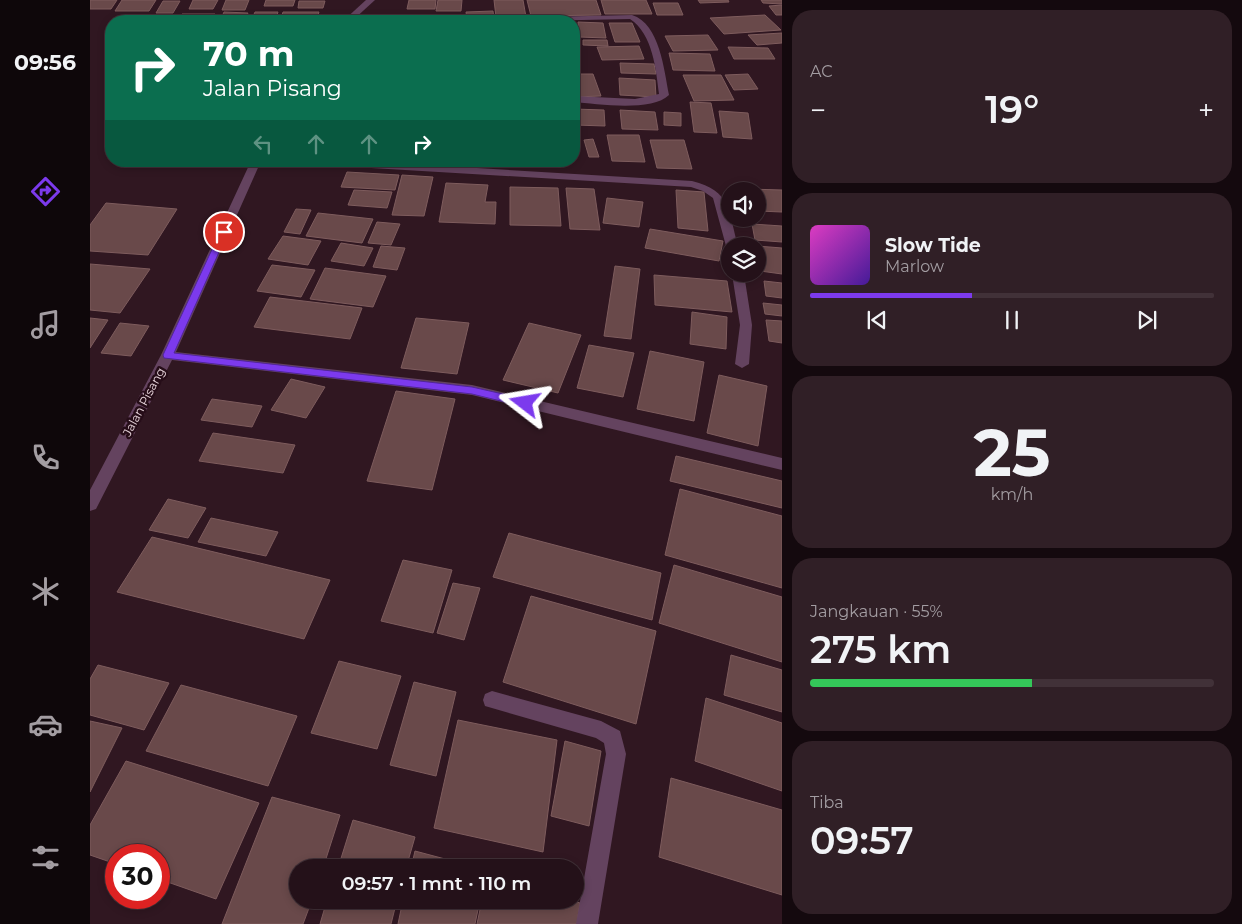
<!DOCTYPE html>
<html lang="id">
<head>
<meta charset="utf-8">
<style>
	body { margin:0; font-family:Montserrat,sans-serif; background:#301f26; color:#f1f3f6; height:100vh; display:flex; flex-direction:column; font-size:19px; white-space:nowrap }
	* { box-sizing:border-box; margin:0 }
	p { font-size:16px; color:#a39da2 }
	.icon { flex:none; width:28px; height:28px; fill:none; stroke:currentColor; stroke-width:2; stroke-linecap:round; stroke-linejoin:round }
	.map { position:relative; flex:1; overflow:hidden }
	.panel { display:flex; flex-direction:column; gap:10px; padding:10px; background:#14090e; width:460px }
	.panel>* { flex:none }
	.hud { position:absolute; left:15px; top:15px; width:475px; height:152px; border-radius:20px; box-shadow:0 2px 8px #0003,0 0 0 1px #413138; background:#0b6e4f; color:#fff; overflow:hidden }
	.buttons { position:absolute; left:631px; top:182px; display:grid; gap:10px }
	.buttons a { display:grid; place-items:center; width:45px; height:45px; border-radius:50%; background:#241119; box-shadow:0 2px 8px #0003,0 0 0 1px #413138; font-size:25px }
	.speed { position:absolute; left:15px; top:844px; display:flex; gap:10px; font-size:25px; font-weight:700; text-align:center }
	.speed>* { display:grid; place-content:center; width:65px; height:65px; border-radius:50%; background:#241119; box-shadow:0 2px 8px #0003,0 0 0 1px #413138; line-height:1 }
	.speed .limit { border:8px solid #d22; background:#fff; color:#111 }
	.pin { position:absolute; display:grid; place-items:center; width:42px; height:42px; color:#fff; margin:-21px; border:2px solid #fff; border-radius:50%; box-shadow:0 1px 5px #0007 }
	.me { position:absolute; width:55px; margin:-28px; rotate:284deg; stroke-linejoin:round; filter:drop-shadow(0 0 4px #0008) }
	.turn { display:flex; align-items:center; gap:18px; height:105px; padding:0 15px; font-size:22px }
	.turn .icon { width:65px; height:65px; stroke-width:2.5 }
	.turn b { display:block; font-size:35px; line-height:42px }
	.lanes { display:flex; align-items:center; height:48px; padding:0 15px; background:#0003; justify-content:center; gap:25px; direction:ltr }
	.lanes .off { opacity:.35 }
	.big { font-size:38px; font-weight:600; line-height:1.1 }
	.panel .tile { flex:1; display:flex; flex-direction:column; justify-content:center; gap:8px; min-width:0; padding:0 18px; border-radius:20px; background:#301f26 }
	.panel .dial { align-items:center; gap:0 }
	.dial b { font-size:65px; line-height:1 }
	.song { display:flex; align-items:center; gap:15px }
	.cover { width:60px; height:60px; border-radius:8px; background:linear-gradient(135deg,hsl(310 70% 55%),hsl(260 70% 35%)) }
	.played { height:5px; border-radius:2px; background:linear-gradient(90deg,#7c3aed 40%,#413138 40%) }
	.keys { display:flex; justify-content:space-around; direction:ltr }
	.heat { display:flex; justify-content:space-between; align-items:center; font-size:28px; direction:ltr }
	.charge { height:8px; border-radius:4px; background:linear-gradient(90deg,#34c759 55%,#413138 0) }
	.trip { position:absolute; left:199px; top:859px; width:295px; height:50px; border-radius:25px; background:#241119; box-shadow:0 2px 8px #0003,0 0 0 1px #413138; font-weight:600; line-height:50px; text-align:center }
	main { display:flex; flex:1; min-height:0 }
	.dock { display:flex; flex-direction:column; width:90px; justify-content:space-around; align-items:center; background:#0e070a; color:#a39da2 }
	.dock .icon { width:35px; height:35px }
	.dock .current { color:#7c3aed }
	.dock b { font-size:22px; color:#f1f3f6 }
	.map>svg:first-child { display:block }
</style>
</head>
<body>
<main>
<nav class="dock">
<b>09:56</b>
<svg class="icon current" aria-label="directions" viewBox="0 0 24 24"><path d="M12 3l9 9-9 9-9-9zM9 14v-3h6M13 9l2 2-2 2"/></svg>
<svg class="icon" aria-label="music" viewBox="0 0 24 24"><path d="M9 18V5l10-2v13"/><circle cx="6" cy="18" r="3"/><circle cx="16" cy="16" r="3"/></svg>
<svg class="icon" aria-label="phone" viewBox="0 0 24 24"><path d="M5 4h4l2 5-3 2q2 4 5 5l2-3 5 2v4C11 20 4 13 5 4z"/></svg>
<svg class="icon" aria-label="climate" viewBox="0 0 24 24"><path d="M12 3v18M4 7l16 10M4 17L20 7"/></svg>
<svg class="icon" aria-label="car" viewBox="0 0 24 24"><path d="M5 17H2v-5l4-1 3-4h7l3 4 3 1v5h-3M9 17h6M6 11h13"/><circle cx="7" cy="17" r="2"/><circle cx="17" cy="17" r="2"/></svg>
<svg class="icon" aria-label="filters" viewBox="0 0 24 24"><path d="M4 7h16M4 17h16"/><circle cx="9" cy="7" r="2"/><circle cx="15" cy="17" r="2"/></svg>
</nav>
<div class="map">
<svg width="692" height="924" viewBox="0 0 692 924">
	<rect width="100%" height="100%" fill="#301721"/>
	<!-- building -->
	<g fill="#69494a" stroke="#7e5c5d">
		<path d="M 0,0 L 27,0 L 21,9 L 0,9 Z"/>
		<path d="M 32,0 L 66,0 L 59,11 L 25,11 Z"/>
		<path d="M 103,0 L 128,0 L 123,9 L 99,9 Z"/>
		<path d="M 136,0 L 159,0 L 155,10 L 132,10 Z"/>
		<path d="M 176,0 L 205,0 L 203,6 L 174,6 Z"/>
		<path d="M 319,0 L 346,0 L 345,9 L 317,9 Z"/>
		<path d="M 348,0 L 372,0 L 371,11 L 346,11 Z"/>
		<path d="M 404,0 L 433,0 L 436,17 L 406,17 Z"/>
		<path d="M 437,0 L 506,0 L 511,15 L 441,16 Z"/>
		<path d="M 511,0 L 556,0 L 562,14 L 515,14 Z"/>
		<path d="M 608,0 L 638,0 L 639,2 L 610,3 Z"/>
		<path d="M 671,0 L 692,0 L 692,4 L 673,3 Z"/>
		<path d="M 73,1 L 90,1 L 83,13 L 66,13 Z"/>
		<path d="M 209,1 L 235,1 L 233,8 L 208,8 Z"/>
		<path d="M 563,3 L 588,3 L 593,15 L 567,15 Z"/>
		<path d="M 692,5 L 692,15 L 686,15 L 679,6 Z"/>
		<path d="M 403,11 L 404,19 L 377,19 L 376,12 Z"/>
		<path d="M 134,12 L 158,13 L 154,21 L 130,21 Z"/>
		<path d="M 165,12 L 188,12 L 185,21 L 161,21 Z"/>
		<path d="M 193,12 L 229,12 L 226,21 L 190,21 Z"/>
		<path d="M 92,14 L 125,14 L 122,21 L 88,21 Z"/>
		<path d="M 675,15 L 691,30 L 634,34 L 620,18 Z"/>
		<path d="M 319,18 L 349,19 L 348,21 L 318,21 Z"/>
		<path d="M 488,22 L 513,23 L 516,38 L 489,37 Z"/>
		<path d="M 519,23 L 542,23 L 550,42 L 525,42 Z"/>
		<path d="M 692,33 L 692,43 L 667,45 L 658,35 Z"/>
		<path d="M 618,35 L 628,50 L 583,51 L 575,36 Z"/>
		<path d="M 493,40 L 517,40 L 518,46 L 493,45 Z"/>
		<path d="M 549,46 L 554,59 L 512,60 L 507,47 Z"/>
		<path d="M 638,47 L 678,48 L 685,59 L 644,59 Z"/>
		<path d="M 579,53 L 620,54 L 625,71 L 583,70 Z"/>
		<path d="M 530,63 L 564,64 L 566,74 L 531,73 Z"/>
		<path d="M 484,74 L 503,74 L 511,96 L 484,97 Z"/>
		<path d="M 658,74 L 668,89 L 644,90 L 635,75 Z"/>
		<path d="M 593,75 L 631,75 L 644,100 L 604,101 Z"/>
		<path d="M 529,78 L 565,80 L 566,97 L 530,95 Z"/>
		<path d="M 600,102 L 621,103 L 627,133 L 604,132 Z"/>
		<path d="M 484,109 L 514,110 L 515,126 L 485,125 Z"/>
		<path d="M 530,110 L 565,112 L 568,130 L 532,129 Z"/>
		<path d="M 629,111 L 658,113 L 662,139 L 633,137 Z"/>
		<path d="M 574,112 L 591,113 L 591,126 L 574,125 Z"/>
		<path d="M 517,135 L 549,135 L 555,162 L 522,161 Z"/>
		<path d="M 503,139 L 509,157 L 499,157 L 494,140 Z"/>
		<path d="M 560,140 L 594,140 L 602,169 L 567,168 Z"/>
		<path d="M 257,172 L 309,175 L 305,190 L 251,187 Z"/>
		<path d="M 312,175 L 343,177 L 334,216 L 302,215 Z"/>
		<path d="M 356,183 L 398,185 L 395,202 L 406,202 L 405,224 L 349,222 Z"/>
		<path d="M 420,187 L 468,188 L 471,226 L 420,225 Z"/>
		<path d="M 476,188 L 504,189 L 510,230 L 480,229 Z"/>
		<path d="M 658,189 L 692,190 L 692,212 L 668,211 L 668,191 L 659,191 Z"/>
		<path d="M 264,190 L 302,192 L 297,208 L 258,205 Z"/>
		<path d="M 586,190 L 614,192 L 618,231 L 588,228 Z"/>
		<path d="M 517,198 L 553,202 L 549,227 L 513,223 Z"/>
		<path d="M 16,203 L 87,209 L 58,255 L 0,251 L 0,225 Z"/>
		<path d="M 206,209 L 221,210 L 210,234 L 194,232 Z"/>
		<path d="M 228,213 L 283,219 L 272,243 L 216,236 Z"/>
		<path d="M 287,222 L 310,224 L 301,245 L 278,243 Z"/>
		<path d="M 662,224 L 692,226 L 692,242 L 665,240 Z"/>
		<path d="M 560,229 L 633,241 L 629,261 L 555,248 Z"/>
		<path d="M 193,236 L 231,241 L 218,265 L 178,259 Z"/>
		<path d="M 251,243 L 283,248 L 274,266 L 241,261 Z"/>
		<path d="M 291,246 L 315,248 L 307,270 L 283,267 Z"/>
		<path d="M 667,246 L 692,248 L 692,274 L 670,271 Z"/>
		<path d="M 0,264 L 60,269 L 30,313 L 0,310 Z"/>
		<path d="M 182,265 L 225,270 L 211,297 L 167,291 Z"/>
		<path d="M 525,266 L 550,269 L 541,339 L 514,336 Z"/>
		<path d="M 235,268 L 296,276 L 283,307 L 220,299 Z"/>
		<path d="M 564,275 L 637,281 L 642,312 L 565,305 Z"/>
		<path d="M 674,281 L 692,283 L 692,298 L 676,296 Z"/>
		<path d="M 180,297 L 272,308 L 260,339 L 164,327 Z"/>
		<path d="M 673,303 L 692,305 L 692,316 L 675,314 Z"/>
		<path d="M 602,312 L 637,317 L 636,349 L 600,344 Z"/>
		<path d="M 0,318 L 18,320 L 0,348 Z"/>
		<path d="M 326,318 L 379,323 L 367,374 L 311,368 Z"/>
		<path d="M 676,320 L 692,321 L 692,343 L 679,341 Z"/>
		<path d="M 30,323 L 59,326 L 41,356 L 11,353 Z"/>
		<path d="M 439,323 L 491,335 L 468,393 L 413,380 Z"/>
		<path d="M 499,345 L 544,353 L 533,397 L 487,388 Z"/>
		<path d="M 560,351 L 614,362 L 604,421 L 547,409 Z"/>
		<path d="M 629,375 L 677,386 L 668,446 L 617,433 Z"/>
		<path d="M 201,379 L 235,387 L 216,418 L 181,410 Z"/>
		<path d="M 306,391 L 365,399 L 342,490 L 277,481 Z"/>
		<path d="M 122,399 L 172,406 L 162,427 L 111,420 Z"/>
		<path d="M 123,433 L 205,445 L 193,473 L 109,461 Z"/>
		<path d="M 586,456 L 692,481 L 692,508 L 580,481 Z"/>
		<path d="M 590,489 L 692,516 L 692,588 L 575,555 Z"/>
		<path d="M 78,499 L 116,508 L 98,538 L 59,530 Z"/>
		<path d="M 121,518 L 188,532 L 176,556 L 108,542 Z"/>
		<path d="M 419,533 L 571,573 L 562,620 L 403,577 Z"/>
		<path d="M 62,537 L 240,580 L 214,639 L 27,592 Z"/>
		<path d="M 313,560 L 362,570 L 343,633 L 291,621 Z"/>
		<path d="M 584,565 L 692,597 L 692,662 L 569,623 Z"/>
		<path d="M 363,583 L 390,588 L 374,640 L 347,633 Z"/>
		<path d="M 441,596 L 566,631 L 546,724 L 413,682 Z"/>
		<path d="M 641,655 L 692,670 L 692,712 L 634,695 Z"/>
		<path d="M 249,661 L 311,676 L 287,749 L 221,733 Z"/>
		<path d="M 8,665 L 79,683 L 54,730 L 0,715 L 0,679 Z"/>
		<path d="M 324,682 L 366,692 L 346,776 L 300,765 Z"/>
		<path d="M 91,685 L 207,716 L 178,786 L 56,751 Z"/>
		<path d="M 616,698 L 692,723 L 692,791 L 605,761 Z"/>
		<path d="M 368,720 L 467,740 L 453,852 L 344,828 Z"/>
		<path d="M 0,721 L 32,728 L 0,792 Z"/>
		<path d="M 475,741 L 511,751 L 499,826 L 461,816 Z"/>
		<path d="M 36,761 L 169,803 L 126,899 L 69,879 L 69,855 L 26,855 L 26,864 L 0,855 L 0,825 Z"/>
		<path d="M 581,778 L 692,810 L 692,895 L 569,857 Z"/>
		<path d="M 182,797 L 250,815 L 233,868 L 208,868 L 208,900 L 222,900 L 213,924 L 132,924 Z"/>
		<path d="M 263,820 L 325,837 L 316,868 L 248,868 Z"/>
		<path d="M 325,851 L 389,868 L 321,868 Z"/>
		<path d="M 237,900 L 307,900 L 301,924 L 230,924 Z"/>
		<path d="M 313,900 L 390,900 L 385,924 L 308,924 Z"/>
		<path d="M 392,900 L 480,900 L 490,903 L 487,924 L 387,924 Z"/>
	</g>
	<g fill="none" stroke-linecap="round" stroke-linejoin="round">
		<!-- minor -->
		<g fill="#64435f" fill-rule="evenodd">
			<path d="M 276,0 L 285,0 L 262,21 L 253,21 Z"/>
			<path d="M 542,15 C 570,24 574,70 579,95 C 562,112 507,104 484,102 L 484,96 L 545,99 L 569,94 C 566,70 563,34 540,19 L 443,21 L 454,17 Z"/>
			<path d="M 161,161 L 171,161 L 86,352 L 382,385 L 692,458 L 692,470 L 382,395 L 82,360 L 6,509 L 0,511 L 0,490 L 71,355 Z"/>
			<path d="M 209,161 L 271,161 L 602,181 C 642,191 638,211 648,246 L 640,246 L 640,249 L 636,246 L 623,198 L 613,191 L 601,187 L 214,164 Z"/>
			<path d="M 642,274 L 654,274 L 662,325 L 659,364 L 652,368 L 645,364 L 650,325 Z"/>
			<path d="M 402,691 L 511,721 L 530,731 L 536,754 L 508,924 L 486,924 L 516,754 L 514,743 L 506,738 L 395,706 L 393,700 L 395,694 Z"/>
		</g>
	</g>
	<!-- route -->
	<path fill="#7c3aed" stroke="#51269a" d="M 131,230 L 138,232 L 84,353 L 382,387 L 435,399 L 440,403 L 435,407 L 382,394 L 74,358 L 73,355 Z"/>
	<g text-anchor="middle" stroke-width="5" stroke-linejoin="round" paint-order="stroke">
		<!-- street labels -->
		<g font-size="12" fill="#ecdae0" stroke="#260d18">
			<text transform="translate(54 402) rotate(-62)" y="4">Jalan Pisang</text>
		</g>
	</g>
</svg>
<div class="buttons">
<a><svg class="icon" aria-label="sound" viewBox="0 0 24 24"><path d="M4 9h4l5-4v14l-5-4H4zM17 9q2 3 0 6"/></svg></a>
<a><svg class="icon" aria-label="layers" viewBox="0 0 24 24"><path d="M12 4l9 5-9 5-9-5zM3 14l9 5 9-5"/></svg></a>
</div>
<div class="speed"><div class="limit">30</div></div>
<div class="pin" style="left:134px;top:232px;background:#d93025"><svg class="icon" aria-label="arrive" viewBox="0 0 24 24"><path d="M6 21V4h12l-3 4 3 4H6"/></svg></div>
<svg class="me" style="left:435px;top:403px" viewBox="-20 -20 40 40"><path d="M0-17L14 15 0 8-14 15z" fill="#7c3aed" stroke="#fff" stroke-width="4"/></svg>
<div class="trip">09:57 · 1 mnt · 110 m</div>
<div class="hud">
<div class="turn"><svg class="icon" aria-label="right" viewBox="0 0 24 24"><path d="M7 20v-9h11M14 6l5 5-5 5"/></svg><div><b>70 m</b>Jalan Pisang</div></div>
<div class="lanes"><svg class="icon off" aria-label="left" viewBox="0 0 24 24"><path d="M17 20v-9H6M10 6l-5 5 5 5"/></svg><svg class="icon off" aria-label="ahead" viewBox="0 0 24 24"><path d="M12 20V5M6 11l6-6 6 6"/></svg><svg class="icon off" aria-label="ahead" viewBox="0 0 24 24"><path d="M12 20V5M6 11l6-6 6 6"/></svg><svg class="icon" aria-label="right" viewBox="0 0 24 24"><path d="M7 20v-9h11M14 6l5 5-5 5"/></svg></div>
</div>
</div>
<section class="panel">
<div class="tile"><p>AC</p>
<div class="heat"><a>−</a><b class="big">19°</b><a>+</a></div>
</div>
<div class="tile">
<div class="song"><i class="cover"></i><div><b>Slow Tide</b><p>Marlow</p></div></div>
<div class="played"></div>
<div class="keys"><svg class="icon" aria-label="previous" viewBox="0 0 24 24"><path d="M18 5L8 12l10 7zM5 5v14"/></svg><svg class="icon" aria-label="pause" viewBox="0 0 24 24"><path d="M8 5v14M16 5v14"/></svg><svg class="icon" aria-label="next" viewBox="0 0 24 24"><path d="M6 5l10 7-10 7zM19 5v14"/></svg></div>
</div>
<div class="tile dial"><b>25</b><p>km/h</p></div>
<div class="tile"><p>Jangkauan · 55%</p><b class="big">275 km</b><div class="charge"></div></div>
<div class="tile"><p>Tiba</p><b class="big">09:57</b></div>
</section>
</main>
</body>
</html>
